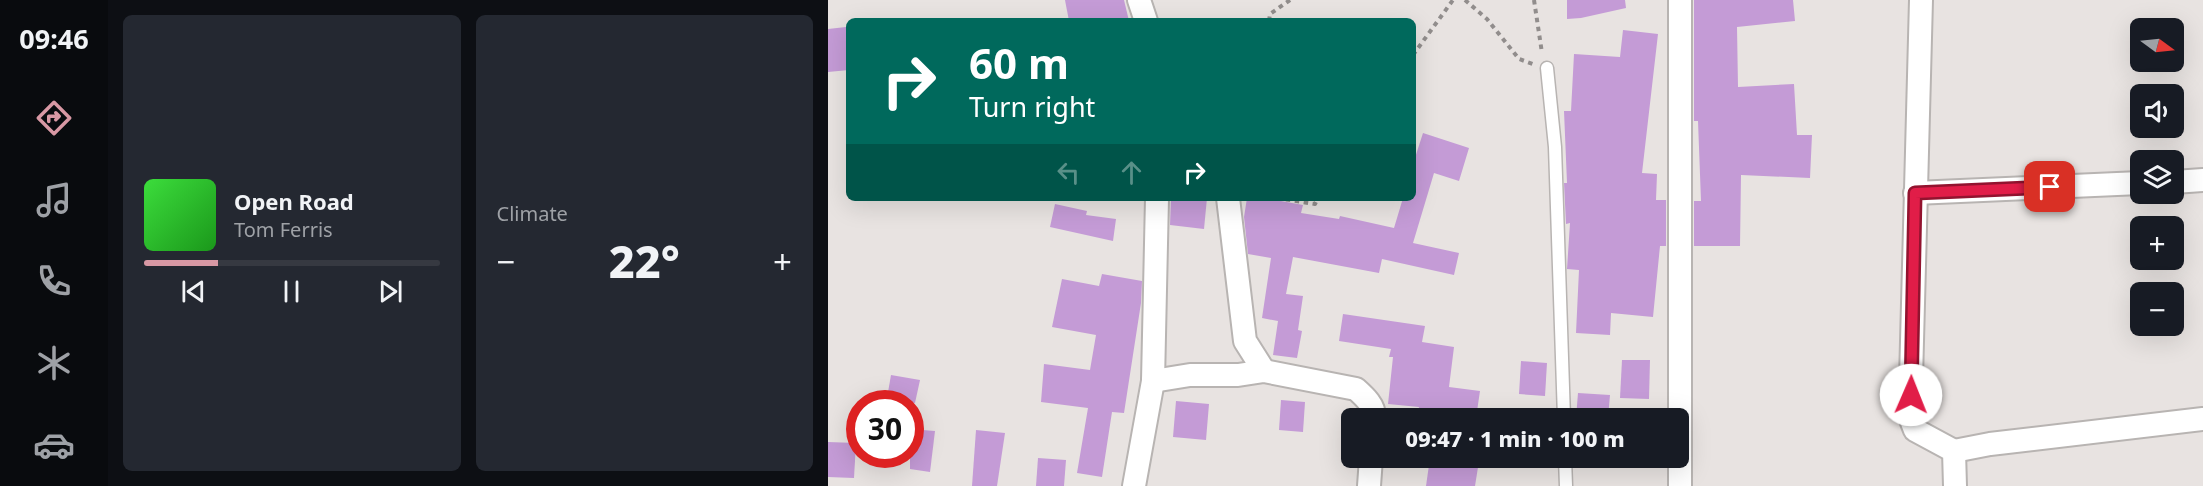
<!DOCTYPE html>
<html lang="en">
<head>
<meta charset="utf-8">
<style>
	body { margin:0; font-family:"Noto Sans",sans-serif; background:#242831; color:#f1f3f6; height:100vh; display:flex; flex-direction:column; font-size:22px; white-space:nowrap }
	* { box-sizing:border-box; margin:0 }
	p { font-size:20px; color:#9ea1a6 }
	.icon { flex:none; width:33px; height:33px; fill:none; stroke:currentColor; stroke-width:2; stroke-linecap:round; stroke-linejoin:round }
	.map { position:relative; flex:1; overflow:hidden }
	.sheet { display:flex; flex-direction:column; gap:15px; padding:15px; background:#0d0f14; width:720px }
	.sheet>* { flex:none }
	.top-card { position:absolute; left:18px; top:18px; width:570px; height:183px; border-radius:9px; box-shadow:0 6px 24px #0002; background:#00695c; color:#fff; overflow:hidden }
	.needle { width:39px; rotate:105deg }
	.tools { position:absolute; left:1302px; top:18px; display:grid; gap:12px }
	.tools a { display:grid; place-items:center; width:54px; height:54px; border-radius:9px; background:#171b24; box-shadow:0 6px 24px #0002; font-size:30px }
	.speed { position:absolute; left:18px; top:390px; display:flex; gap:12px; font-size:30px; font-weight:700; text-align:center }
	.speed>* { display:grid; place-content:center; width:78px; height:78px; border-radius:50%; background:#171b24; box-shadow:0 6px 24px #0002; line-height:1 }
	.speed .limit { border:9px solid #d22; background:#fff; color:#111 }
	.pin { position:absolute; display:grid; place-items:center; width:51px; height:51px; color:#fff; margin:-26px; border-radius:12px; box-shadow:0 3px 9px #0006 }
	.me { position:absolute; width:66px; margin:-33px; rotate:1deg; stroke-linejoin:round; filter:drop-shadow(0 0 4px #0008) }
	.turn { display:flex; align-items:center; gap:21px; height:126px; padding:0 24px; font-size:27px }
	.turn .icon { width:78px; height:78px; stroke-width:2.5 }
	.turn b { display:block; font-size:42px; line-height:51px }
	.lanes { display:flex; align-items:center; height:57px; padding:0 24px; background:#0003; justify-content:center; gap:30px; direction:ltr }
	.lanes .off { opacity:.35 }
	.big { font-size:45px; font-weight:800; line-height:1.1 }
	.sheet .widget { flex:1; display:flex; flex-direction:column; justify-content:center; gap:9px; min-width:0; padding:0 21px; border-radius:9px; background:#242831 }
	.song { display:flex; align-items:center; gap:18px }
	.cover { width:72px; height:72px; border-radius:9px; background:linear-gradient(135deg,hsl(120 70% 55%),hsl(120 70% 35%)) }
	.played { height:6px; border-radius:3px; background:linear-gradient(90deg,#d898a4 25%,#363941 25%) }
	.keys { display:flex; justify-content:space-around; direction:ltr }
	.heat { display:flex; justify-content:space-between; align-items:center; font-size:33px; direction:ltr }
	.sheet .tiles { flex:1; display:grid; gap:15px; grid-template-columns:repeat(2,1fr) }
	.trip { position:absolute; left:513px; top:408px; width:348px; height:60px; border-radius:9px; background:#171b24; box-shadow:0 6px 24px #0002; font-weight:800; line-height:60px; text-align:center }
	main { display:flex; flex:1; min-height:0 }
	.dock { display:flex; flex-direction:column; width:108px; justify-content:space-around; align-items:center; background:#090b0e; color:#9ea1a6 }
	.dock .icon { width:42px; height:42px }
	.dock .selected { color:#d898a4 }
	.dock b { font-size:27px; color:#f1f3f6 }
	.map>svg:first-child { display:block }
</style>
</head>
<body>
<main>
<nav class="dock">
<b>09:46</b>
<svg class="icon selected" aria-label="directions" viewBox="0 0 24 24"><path d="M12 3l9 9-9 9-9-9zM9 14v-3h6M13 9l2 2-2 2"/></svg>
<svg class="icon" aria-label="music" viewBox="0 0 24 24"><path d="M9 18V5l10-2v13"/><circle cx="6" cy="18" r="3"/><circle cx="16" cy="16" r="3"/></svg>
<svg class="icon" aria-label="phone" viewBox="0 0 24 24"><path d="M5 4h4l2 5-3 2q2 4 5 5l2-3 5 2v4C11 20 4 13 5 4z"/></svg>
<svg class="icon" aria-label="climate" viewBox="0 0 24 24"><path d="M12 3v18M4 7l16 10M4 17L20 7"/></svg>
<svg class="icon" aria-label="car" viewBox="0 0 24 24"><path d="M5 17H2v-5l4-1 3-4h7l3 4 3 1v5h-3M9 17h6M6 11h13"/><circle cx="7" cy="17" r="2"/><circle cx="17" cy="17" r="2"/></svg>
</nav>
<section class="sheet">
<div class="tiles">
<div class="widget">
<div class="song"><i class="cover"></i><div><b>Open Road</b><p>Tom Ferris</p></div></div>
<div class="played"></div>
<div class="keys"><svg class="icon" aria-label="previous" viewBox="0 0 24 24"><path d="M18 5L8 12l10 7zM5 5v14"/></svg><svg class="icon" aria-label="pause" viewBox="0 0 24 24"><path d="M8 5v14M16 5v14"/></svg><svg class="icon" aria-label="next" viewBox="0 0 24 24"><path d="M6 5l10 7-10 7zM19 5v14"/></svg></div>
</div>
<div class="widget"><p>Climate</p>
<div class="heat"><a>−</a><b class="big">22°</b><a>+</a></div>
</div>
</div>
</section>
<div class="map">
<svg width="1375" height="486" viewBox="0 0 1375 486">
	<rect width="100%" height="100%" fill="#e8e3e1"/>
	<!-- building -->
	<g fill="#c49bd6">
		<path d="M 237,0 L 296,0 L 301,21 L 241,21 Z"/>
		<path d="M 739,0 L 797,0 L 798,8 L 753,18 L 739,19 Z"/>
		<path d="M 866,0 L 965,0 L 967,21 L 909,27 L 910,87 L 966,84 L 969,135 L 984,135 L 982,178 L 913,175 L 912,246 L 866,246 L 866,201 L 873,201 L 870,121 L 866,121 Z"/>
		<path d="M 18,27 L 21,70 L 0,72 L 0,29 Z"/>
		<path d="M 795,30 L 830,34 L 814,173 L 829,174 L 828,200 L 838,200 L 838,246 L 832,246 L 825,317 L 783,313 L 782,335 L 748,333 L 751,270 L 739,269 L 742,223 L 738,224 L 736,183 L 739,183 L 736,111 L 743,111 L 746,54 L 792,57 Z"/>
		<path d="M 595,133 L 641,148 L 631,181 L 606,173 L 585,243 L 631,253 L 626,275 L 554,259 L 551,273 L 465,257 L 458,294 L 475,296 L 470,330 L 474,331 L 469,358 L 445,355 L 450,321 L 434,318 L 443,258 L 420,254 L 416,217 L 419,198 L 436,198 L 475,205 L 473,213 L 511,219 L 512,216 L 566,228 L 575,198 L 585,198 L 585,164 Z"/>
		<path d="M 343,198 L 379,198 L 376,229 L 342,225 Z"/>
		<path d="M 227,204 L 259,211 L 258,215 L 288,219 L 285,241 L 222,227 Z"/>
		<path d="M 274,274 L 314,281 L 313,303 L 296,413 L 284,412 L 274,477 L 249,473 L 260,408 L 213,402 L 216,364 L 262,370 L 268,335 L 224,327 L 234,279 L 271,286 Z"/>
		<path d="M 515,314 L 597,326 L 594,342 L 626,347 L 621,387 L 652,391 L 648,418 L 621,418 L 589,414 L 591,407 L 560,404 L 565,357 L 561,357 L 563,349 L 511,341 Z"/>
		<path d="M 794,360 L 822,360 L 821,399 L 792,398 Z"/>
		<path d="M 693,361 L 719,363 L 717,396 L 691,394 Z"/>
		<path d="M 63,375 L 92,380 L 87,403 L 59,398 Z"/>
		<path d="M 750,393 L 782,395 L 780,418 L 748,418 Z"/>
		<path d="M 453,400 L 477,402 L 475,432 L 451,430 Z"/>
		<path d="M 348,401 L 381,404 L 378,440 L 345,437 Z"/>
		<path d="M 82,429 L 107,431 L 102,472 L 82,469 Z"/>
		<path d="M 148,430 L 177,433 L 169,486 L 144,486 Z"/>
		<path d="M 0,442 L 28,443 L 26,478 L 0,477 Z"/>
		<path d="M 210,458 L 238,460 L 236,486 L 208,486 Z"/>
		<path d="M 602,458 L 651,461 L 647,486 L 598,486 Z"/>
	</g>
	<g fill="none" stroke-linecap="round" stroke-linejoin="round">
		<defs>
			<g id="lane">
				<path d="M 719,68 L 727,147 L 736,418"/>
				<path d="M 737,458 L 738,486"/>
			</g>
			<g id="street">
				<path d="M 311,0 L 318,21"/>
				<path d="M 852,0 L 852,486"/>
				<path d="M 1093,0 L 1082,417 L 1087,430 L 1126,451 L 1127,486"/>
				<path d="M 1346,182 L 1375,180"/>
				<path d="M 1087,193 L 1312,183"/>
				<path d="M 400,198 L 417,341 L 436,371"/>
				<path d="M 325,381 L 362,375 L 410,375 L 436,371 L 528,389 C 537,397 547,406 546,418"/>
				<path d="M 1126,451 L 1162,444 L 1375,419"/>
				<path d="M 306,486 L 325,381 L 329,198"/>
				<path d="M 541,486 L 543,458"/>
			</g>
		</defs>
		<!-- lane casing -->
		<use href="#lane" stroke="#b8b4b2" stroke-width="15"/>
		<!-- street casing -->
		<use href="#street" stroke="#b8b4b2" stroke-width="26"/>
		<!-- path -->
		<g stroke="#918d8c" stroke-width="4" stroke-dasharray="4.5 4.5" stroke-linecap="butt">
			<path d="M 637,0 L 659,19 L 691,59 L 705,64"/>
			<path d="M 706,0 L 714,53"/>
			<path d="M 441,21 L 442,14 L 462,0"/>
			<path d="M 585,55 L 625,0"/>
			<path d="M 449,198 L 487,204 L 490,198"/>
		</g>
		<!-- lane -->
		<use href="#lane" stroke="#fff" stroke-width="12"/>
		<!-- street -->
		<use href="#street" stroke="#fff" stroke-width="22"/>
	</g>
	<g fill="none" stroke-linecap="round" stroke-linejoin="round">
		<defs>
			<path id="route" d="M 1083,395 L 1087,193 L 1222,187"/>
		</defs>
		<!-- route casing -->
		<use href="#route" stroke="#92132f" stroke-width="15"/>
		<!-- route -->
		<use href="#route" stroke="#e11d48" stroke-width="10"/>
	</g>
</svg>
<div class="tools">
<a><svg class="needle" viewBox="-14 -14 28 28"><path d="M0-13l5 13h-10z" fill="#e53935"/><path d="M0 13l5-13h-10z" fill="#9ea1a6"/></svg></a>
<a><svg class="icon" aria-label="sound" viewBox="0 0 24 24"><path d="M4 9h4l5-4v14l-5-4H4zM17 9q2 3 0 6"/></svg></a>
<a><svg class="icon" aria-label="layers" viewBox="0 0 24 24"><path d="M12 4l9 5-9 5-9-5zM3 14l9 5 9-5"/></svg></a>
<a>+</a>
<a>−</a>
</div>
<div class="speed"><div class="limit">30</div></div>
<div class="pin" style="left:1222px;top:187px;background:#d93025"><svg class="icon" aria-label="arrive" viewBox="0 0 24 24"><path d="M6 21V4h12l-3 4 3 4H6"/></svg></div>
<svg class="me" style="left:1083px;top:395px" viewBox="-20 -20 40 40"><circle r="19" fill="#fff"/><path d="M0-13L10 11 0 6-10 11z" fill="#e11d48"/></svg>
<div class="trip">09:47 · 1 min · 100 m</div>
<div class="top-card">
<div class="turn"><svg class="icon" aria-label="right" viewBox="0 0 24 24"><path d="M7 20v-9h11M14 6l5 5-5 5"/></svg><div><b>60 m</b>Turn right</div></div>
<div class="lanes"><svg class="icon off" aria-label="left" viewBox="0 0 24 24"><path d="M17 20v-9H6M10 6l-5 5 5 5"/></svg><svg class="icon off" aria-label="ahead" viewBox="0 0 24 24"><path d="M12 20V5M6 11l6-6 6 6"/></svg><svg class="icon" aria-label="right" viewBox="0 0 24 24"><path d="M7 20v-9h11M14 6l5 5-5 5"/></svg></div>
</div>
</div>
</main>
</body>
</html>
